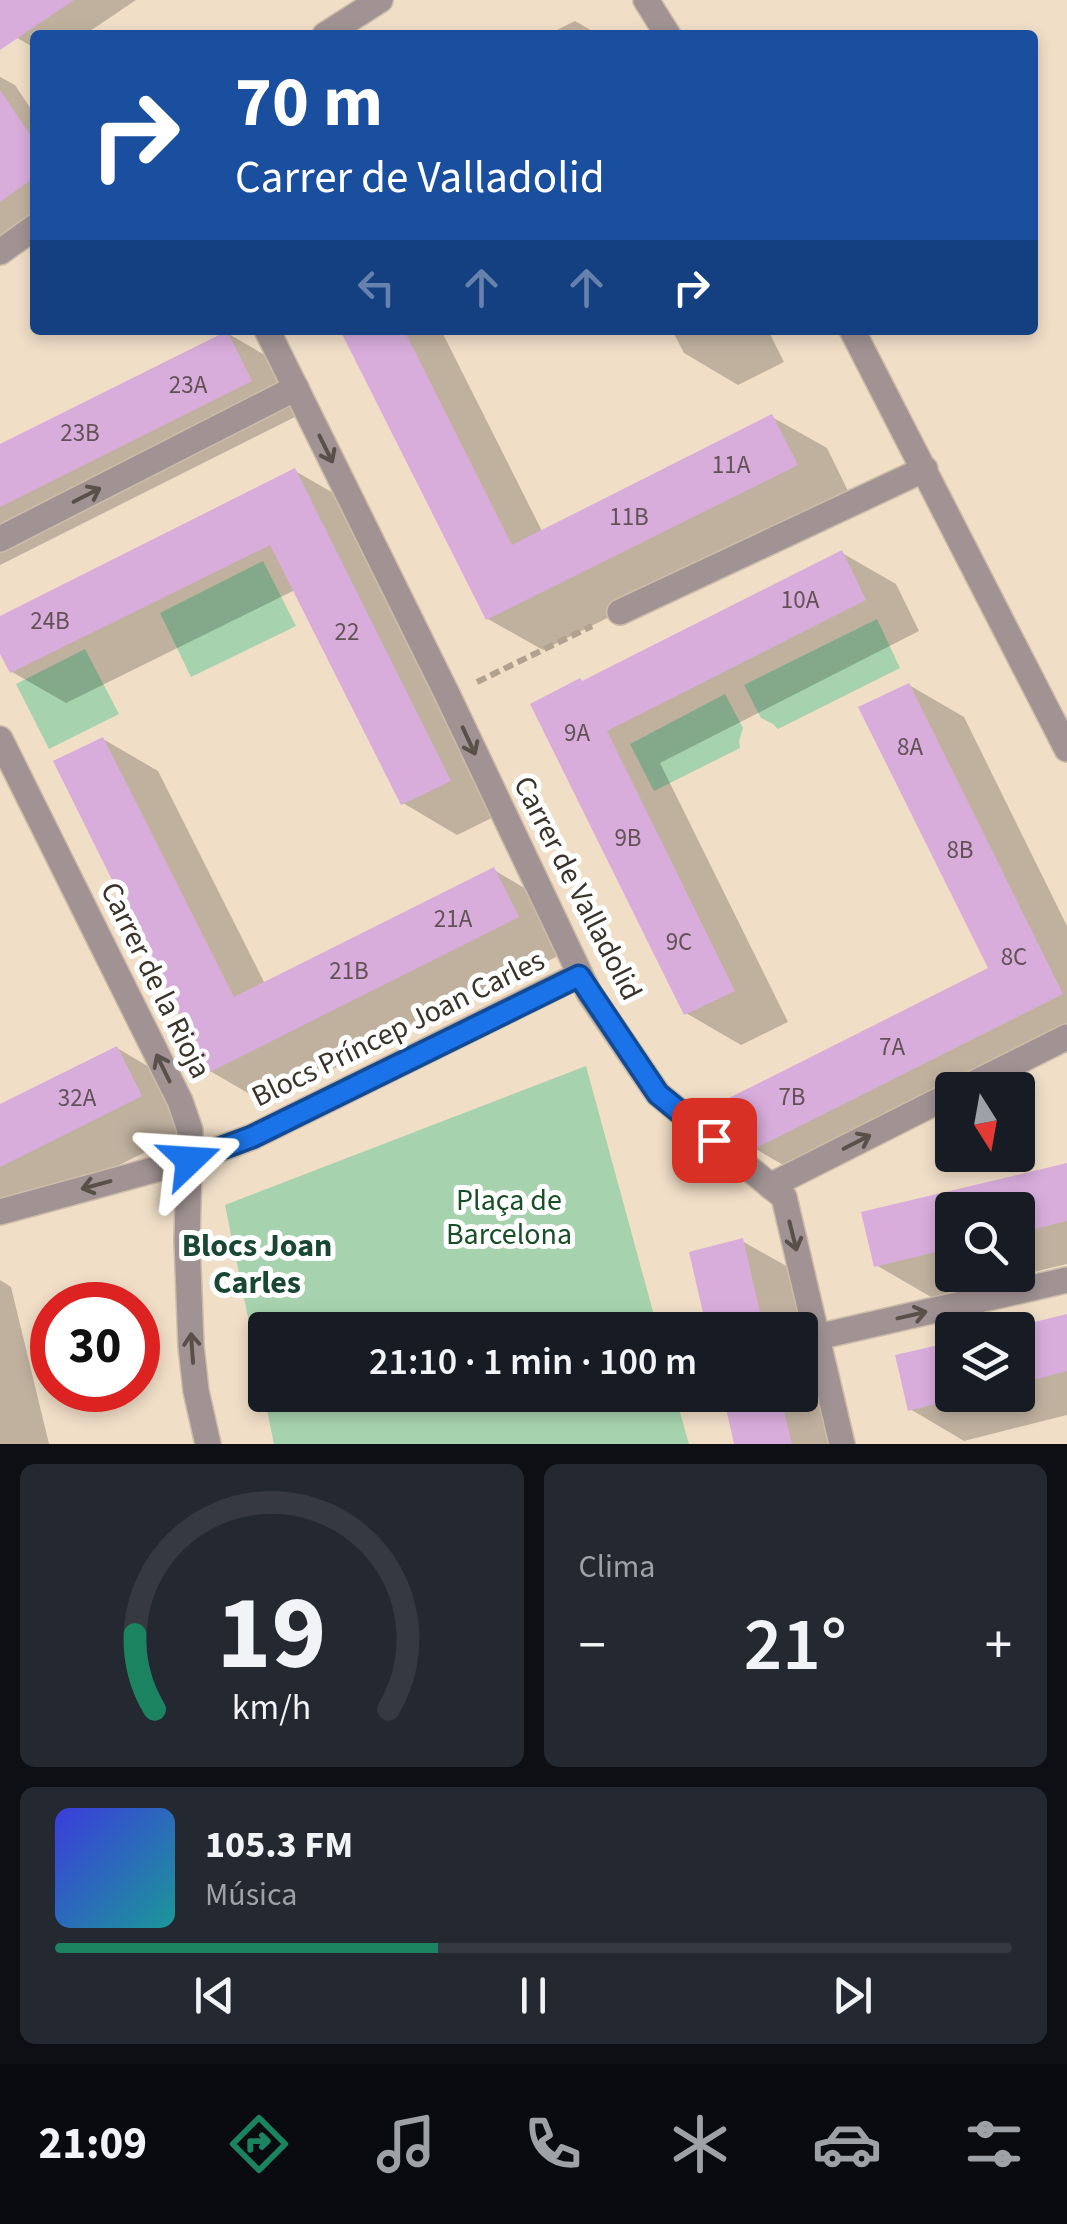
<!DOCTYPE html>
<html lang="es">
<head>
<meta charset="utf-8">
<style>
	body { margin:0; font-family:"Source Sans 3",sans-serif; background:#242831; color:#f1f3f6; height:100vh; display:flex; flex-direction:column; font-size:38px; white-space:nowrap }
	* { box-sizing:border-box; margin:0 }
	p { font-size:32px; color:#9ea1a6 }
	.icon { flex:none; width:55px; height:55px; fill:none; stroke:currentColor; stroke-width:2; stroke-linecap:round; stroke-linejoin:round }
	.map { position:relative; height:1444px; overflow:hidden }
	.panel { display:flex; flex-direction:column; gap:20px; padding:20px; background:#0d0f14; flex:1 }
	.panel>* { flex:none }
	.banner { position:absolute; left:30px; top:30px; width:1008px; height:305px; border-radius:10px; box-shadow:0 5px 15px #0003; background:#1a4fa0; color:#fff; overflow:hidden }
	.needle { width:65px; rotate:169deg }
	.tools { position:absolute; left:935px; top:1072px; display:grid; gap:20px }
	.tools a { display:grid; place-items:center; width:100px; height:100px; border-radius:10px; background:#171b24; box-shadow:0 5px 15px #0003; font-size:50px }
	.speed { position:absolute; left:30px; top:1282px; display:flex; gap:20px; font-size:50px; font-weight:700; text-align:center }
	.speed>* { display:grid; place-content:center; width:130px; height:130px; border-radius:50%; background:#171b24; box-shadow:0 5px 15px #0003; line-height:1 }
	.speed .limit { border:15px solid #d22; background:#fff; color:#111 }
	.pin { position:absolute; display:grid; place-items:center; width:85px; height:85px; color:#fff; margin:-42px; border-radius:20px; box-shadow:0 5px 15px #0006 }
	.me { position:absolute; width:110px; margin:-55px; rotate:70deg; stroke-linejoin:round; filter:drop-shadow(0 0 8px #0008) }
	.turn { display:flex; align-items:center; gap:35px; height:210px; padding:0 40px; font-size:45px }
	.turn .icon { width:130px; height:130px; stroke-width:2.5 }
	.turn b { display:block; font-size:70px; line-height:85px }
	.lanes { display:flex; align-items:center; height:95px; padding:0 40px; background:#0003; justify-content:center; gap:50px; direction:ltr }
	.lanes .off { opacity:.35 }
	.big { font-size:75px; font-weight:600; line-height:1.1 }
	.panel .widget { flex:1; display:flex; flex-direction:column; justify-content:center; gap:15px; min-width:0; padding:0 35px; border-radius:15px; background:#242831 }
	.panel .dial { align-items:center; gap:0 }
	.dial svg { height:260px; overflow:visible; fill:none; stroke:#363941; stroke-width:7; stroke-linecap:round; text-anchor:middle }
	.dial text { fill:#f1f3f6; stroke:none }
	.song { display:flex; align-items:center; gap:30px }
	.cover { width:120px; height:120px; border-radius:15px; background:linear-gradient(135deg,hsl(240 70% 55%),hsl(180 70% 35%)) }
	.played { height:10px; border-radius:5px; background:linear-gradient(90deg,#1b835f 40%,#363941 40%) }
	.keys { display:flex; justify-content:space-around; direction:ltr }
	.heat { display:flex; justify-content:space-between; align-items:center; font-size:55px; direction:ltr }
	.panel .tiles { flex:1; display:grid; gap:20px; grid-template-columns:1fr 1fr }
	.widget:last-child { grid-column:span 2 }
	.trip { position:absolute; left:248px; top:1312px; width:570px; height:100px; border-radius:10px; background:#171b24; box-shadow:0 5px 15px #0003; font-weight:600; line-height:100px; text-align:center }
	.dock { display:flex; height:160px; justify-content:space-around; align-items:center; background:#090b0e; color:#9ea1a6 }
	.dock .icon { width:70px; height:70px }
	.dock .current { color:#1b835f }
	.dock b { font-size:45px; color:#f1f3f6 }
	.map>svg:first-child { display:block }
</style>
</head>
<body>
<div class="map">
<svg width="1067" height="1444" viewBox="0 0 1067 1444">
	<rect width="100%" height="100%" fill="#f0dec7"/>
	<!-- green -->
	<g fill="#a6d3ad">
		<path d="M 263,561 L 296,626 L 191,677 L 160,613 Z"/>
		<path d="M 877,619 L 900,668 L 778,729 L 773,724 L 761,718 L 744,685 Z"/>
		<path d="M 85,649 L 119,714 L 49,749 L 16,684 Z"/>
		<path d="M 725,694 L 743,728 L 739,741 L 740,748 L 654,791 L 630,744 Z"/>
		<path d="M 586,1066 L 658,1330 L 265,1330 L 265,1395 L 675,1395 L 689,1444 L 274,1444 L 225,1205 Z"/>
	</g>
	<!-- shadow -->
	<g fill="#0003" fill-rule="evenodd">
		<path d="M 0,0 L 136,0 L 84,35 L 35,35 L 35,48 L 17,38 L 0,13 Z"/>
		<path d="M 575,21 L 599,35 L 547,35 Z"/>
		<path d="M 0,77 L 15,85 L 35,115 L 35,219 L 0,242 Z"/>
		<path d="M 343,330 L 441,330 L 543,533 L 772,417 L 827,448 L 851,497 L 543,650 L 488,619 Z"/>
		<path d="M 672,330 L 768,330 L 784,362 L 738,385 L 684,353 Z"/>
		<path d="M 227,333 L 282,365 L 305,412 L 0,565 L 0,447 Z"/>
		<path d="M 295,471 L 349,502 L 504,812 L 457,835 L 403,803 L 295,590 L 66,703 L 12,672 L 0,648 L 0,619 Z"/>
		<path d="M 842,553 L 896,584 L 919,631 L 660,763 L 788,1022 L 741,1045 L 686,1013 L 584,682 Z"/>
		<path d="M 909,685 L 964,717 L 1067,926 L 1067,1050 L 952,1090 L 809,1180 L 754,1148 L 992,969 Z"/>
		<path d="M 103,739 L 158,771 L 265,984 L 494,870 L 548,902 L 572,949 L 265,1103 L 210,1071 Z"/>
		<path d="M 117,1048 L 171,1080 L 195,1127 L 0,1225 L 0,1107 Z"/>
		<path d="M 1067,1166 L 1067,1264 L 931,1297 L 876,1265 L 864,1214 ZM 952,1210 L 1018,1210 L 1018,1275 L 952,1275 Z"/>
		<path d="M 742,1241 L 797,1272 L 838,1444 L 737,1444 L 726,1395 L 800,1395 L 800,1330 L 710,1330 Z"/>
		<path d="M 0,1280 L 11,1287 L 49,1444 L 0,1444 Z"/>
		<path d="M 1067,1316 L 1067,1415 L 964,1441 L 910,1409 L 898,1357 L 952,1344 L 952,1395 L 1018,1395 L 1018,1330 L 1010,1330 Z"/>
	</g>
	<!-- building -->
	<g fill="#d8addc">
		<path d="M 0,0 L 74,0 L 0,50 Z"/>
		<path d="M 0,90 L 35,142 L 35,177 L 0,202 Z"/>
		<path d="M 340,330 L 404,330 L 512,545 L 772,414 L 798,465 L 486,620 Z"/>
		<path d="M 227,331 L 252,381 L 0,507 L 0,444 Z"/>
		<path d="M 295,468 L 451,781 L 401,805 L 270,545 L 10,673 L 0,654 L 0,616 Z"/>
		<path d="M 842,550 L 866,600 L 607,731 L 735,991 L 684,1015 L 530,704 L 580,678 L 582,681 Z"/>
		<path d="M 909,683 L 1063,994 L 752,1150 L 727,1099 L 988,968 L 858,707 Z"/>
		<path d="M 103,737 L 234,997 L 494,867 L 519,917 L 208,1073 L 53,761 Z"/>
		<path d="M 117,1046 L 142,1096 L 0,1167 L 0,1104 Z"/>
		<path d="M 1067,1163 L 1067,1221 L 1018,1233 L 1018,1210 L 952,1210 L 952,1248 L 874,1267 L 861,1212 Z"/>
		<path d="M 743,1238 L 764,1330 L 707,1330 L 689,1252 Z"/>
		<path d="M 1067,1314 L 1067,1371 L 1018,1384 L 1018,1326 Z"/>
		<path d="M 952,1342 L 952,1400 L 908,1411 L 895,1355 Z"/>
		<path d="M 723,1395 L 780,1395 L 792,1444 L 734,1444 Z"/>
	</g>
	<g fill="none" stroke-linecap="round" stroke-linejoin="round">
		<defs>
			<g id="minor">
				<path d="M 646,0 L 668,35"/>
				<path d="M 325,35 L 380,0"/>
				<path d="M 0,252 L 35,227"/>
				<path d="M 267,330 L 448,696 L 589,993 L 658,1094 L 784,1197 L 842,1444"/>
				<path d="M 852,330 L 1067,749"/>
				<path d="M 0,539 L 296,388"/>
				<path d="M 620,612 L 925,469"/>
				<path d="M 0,739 L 180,1101 L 190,1130 L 187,1241 L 191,1346 L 196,1391 L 208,1444"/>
				<path d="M 961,1090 L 1067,1037"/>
				<path d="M 770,1186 L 952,1094"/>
				<path d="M 0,1212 L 190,1160 L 252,1137 L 579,975"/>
				<path d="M 817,1337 L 1067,1280"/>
			</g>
		</defs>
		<!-- minor casing -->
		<use href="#minor" stroke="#ccbca8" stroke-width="28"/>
		<!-- path -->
		<path stroke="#b1a290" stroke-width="6" stroke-dasharray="10 5" stroke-linecap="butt" d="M 477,682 L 592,626"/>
		<!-- minor -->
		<use href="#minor" stroke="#a19394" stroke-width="25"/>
	</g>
	<!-- one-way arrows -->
	<defs><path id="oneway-shaft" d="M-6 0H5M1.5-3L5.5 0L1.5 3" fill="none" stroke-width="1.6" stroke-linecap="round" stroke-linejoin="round" transform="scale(2.5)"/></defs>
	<g stroke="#59504a">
		<use href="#oneway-shaft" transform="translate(326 449) rotate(64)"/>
		<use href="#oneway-shaft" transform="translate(87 495) rotate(-27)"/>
		<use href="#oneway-shaft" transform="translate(469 741) rotate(65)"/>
		<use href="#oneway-shaft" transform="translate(163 1068) rotate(-116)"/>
		<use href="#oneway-shaft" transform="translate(857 1142) rotate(-27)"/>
		<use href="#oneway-shaft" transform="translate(96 1185) rotate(165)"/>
		<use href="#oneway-shaft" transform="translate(793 1236) rotate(76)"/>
		<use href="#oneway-shaft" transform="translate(912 1315) rotate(-13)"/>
		<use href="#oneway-shaft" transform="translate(192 1348) rotate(-94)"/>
	</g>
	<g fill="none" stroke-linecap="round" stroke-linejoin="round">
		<defs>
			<path id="route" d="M 190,1160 L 252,1137 L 579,976 L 658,1094 L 714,1140"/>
		</defs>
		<!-- route casing -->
		<use href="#route" stroke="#114b97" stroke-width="25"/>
		<!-- route -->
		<use href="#route" stroke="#1a73e8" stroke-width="18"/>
	</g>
	<g text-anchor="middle" stroke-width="10" stroke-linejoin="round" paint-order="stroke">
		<!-- number labels -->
		<g font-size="25" fill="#625256">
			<text x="188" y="393">23A</text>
			<text x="80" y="441">23B</text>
			<text x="731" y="473">11A</text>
			<text x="629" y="525">11B</text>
			<text x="800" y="608">10A</text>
			<text x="50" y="629">24B</text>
			<text x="347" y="640">22</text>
			<text x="577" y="741">9A</text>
			<text x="910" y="755">8A</text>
			<text x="628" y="846">9B</text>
			<text x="960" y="858">8B</text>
			<text x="453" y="927">21A</text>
			<text x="679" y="950">9C</text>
			<text x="1014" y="965">8C</text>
			<text x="349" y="979">21B</text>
			<text x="892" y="1055">7A</text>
			<text x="792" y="1105">7B</text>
			<text x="77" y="1106">32A</text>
		</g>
		<!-- street labels -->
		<g font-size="30" fill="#3a332a" stroke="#fff">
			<text transform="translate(578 888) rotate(63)" y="10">Carrer de Valladolid</text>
			<text transform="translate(156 980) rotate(64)" y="10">Carrer de la Rioja</text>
			<text transform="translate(398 1028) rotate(-26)" y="10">Blocs Príncep Joan Carles</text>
		</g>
		<!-- park labels -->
		<g font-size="30" fill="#184f27" stroke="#fff">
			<text x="509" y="1210">Plaça de<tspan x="509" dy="34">Barcelona</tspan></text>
		</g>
		<!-- neighbourhood labels -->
		<g font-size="32" font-weight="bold" fill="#194734" stroke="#fff">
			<text x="257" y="1256">Blocs Joan<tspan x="257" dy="37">Carles</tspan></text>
		</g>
	</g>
</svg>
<div class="tools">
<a><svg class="needle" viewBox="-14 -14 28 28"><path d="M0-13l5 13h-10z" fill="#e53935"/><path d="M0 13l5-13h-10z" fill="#9ea1a6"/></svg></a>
<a><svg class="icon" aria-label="search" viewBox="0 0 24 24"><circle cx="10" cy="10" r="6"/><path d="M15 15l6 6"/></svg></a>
<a><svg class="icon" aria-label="layers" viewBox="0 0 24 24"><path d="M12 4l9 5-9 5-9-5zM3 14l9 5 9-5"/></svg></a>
</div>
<div class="speed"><div class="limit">30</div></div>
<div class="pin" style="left:714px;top:1140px;background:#d93025"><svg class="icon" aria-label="arrive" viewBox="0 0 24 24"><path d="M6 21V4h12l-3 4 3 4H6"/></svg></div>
<svg class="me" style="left:190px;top:1160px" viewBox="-20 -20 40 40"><path d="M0-17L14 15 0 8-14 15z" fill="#1a73e8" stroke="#fff" stroke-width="4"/></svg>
<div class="trip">21:10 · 1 min · 100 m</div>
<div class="banner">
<div class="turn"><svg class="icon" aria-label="right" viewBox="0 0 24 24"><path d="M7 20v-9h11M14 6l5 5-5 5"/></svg><div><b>70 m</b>Carrer de Valladolid</div></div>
<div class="lanes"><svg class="icon off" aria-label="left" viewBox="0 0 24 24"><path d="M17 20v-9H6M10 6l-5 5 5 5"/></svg><svg class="icon off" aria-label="ahead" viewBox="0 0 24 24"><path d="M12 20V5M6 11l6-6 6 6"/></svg><svg class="icon off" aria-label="ahead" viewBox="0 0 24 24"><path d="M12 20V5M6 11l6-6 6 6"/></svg><svg class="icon" aria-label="right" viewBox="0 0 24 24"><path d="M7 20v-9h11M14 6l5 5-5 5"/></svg></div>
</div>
</div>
<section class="panel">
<div class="tiles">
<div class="widget dial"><svg viewBox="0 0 100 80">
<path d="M14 69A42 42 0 1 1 86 69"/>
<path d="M14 69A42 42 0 0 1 8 46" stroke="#1b835f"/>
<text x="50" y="56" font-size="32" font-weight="700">19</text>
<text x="50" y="72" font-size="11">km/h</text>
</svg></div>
<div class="widget"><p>Clima</p>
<div class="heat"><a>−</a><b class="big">21°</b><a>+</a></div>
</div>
<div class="widget">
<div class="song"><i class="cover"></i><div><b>105.3 FM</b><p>Música</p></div></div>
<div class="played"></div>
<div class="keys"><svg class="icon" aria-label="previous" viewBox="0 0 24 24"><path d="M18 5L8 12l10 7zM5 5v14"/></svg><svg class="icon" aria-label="pause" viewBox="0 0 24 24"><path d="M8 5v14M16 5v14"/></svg><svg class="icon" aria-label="next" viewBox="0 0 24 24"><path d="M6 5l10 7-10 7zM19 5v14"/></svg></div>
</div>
</div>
</section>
<nav class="dock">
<b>21:09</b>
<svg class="icon current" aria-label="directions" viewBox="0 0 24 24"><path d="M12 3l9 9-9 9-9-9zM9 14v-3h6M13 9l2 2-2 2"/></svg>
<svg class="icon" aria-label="music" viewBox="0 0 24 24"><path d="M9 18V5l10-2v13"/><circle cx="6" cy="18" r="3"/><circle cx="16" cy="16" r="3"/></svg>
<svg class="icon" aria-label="phone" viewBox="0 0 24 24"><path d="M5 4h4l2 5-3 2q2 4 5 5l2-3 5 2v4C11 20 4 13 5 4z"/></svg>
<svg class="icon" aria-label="climate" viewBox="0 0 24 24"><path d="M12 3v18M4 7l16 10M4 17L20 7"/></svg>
<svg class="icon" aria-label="car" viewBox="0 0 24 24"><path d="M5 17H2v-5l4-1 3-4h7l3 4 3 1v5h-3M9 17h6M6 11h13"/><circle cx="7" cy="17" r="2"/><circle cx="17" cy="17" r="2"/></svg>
<svg class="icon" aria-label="filters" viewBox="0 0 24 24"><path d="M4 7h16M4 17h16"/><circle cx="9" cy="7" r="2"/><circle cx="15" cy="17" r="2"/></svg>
</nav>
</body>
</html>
